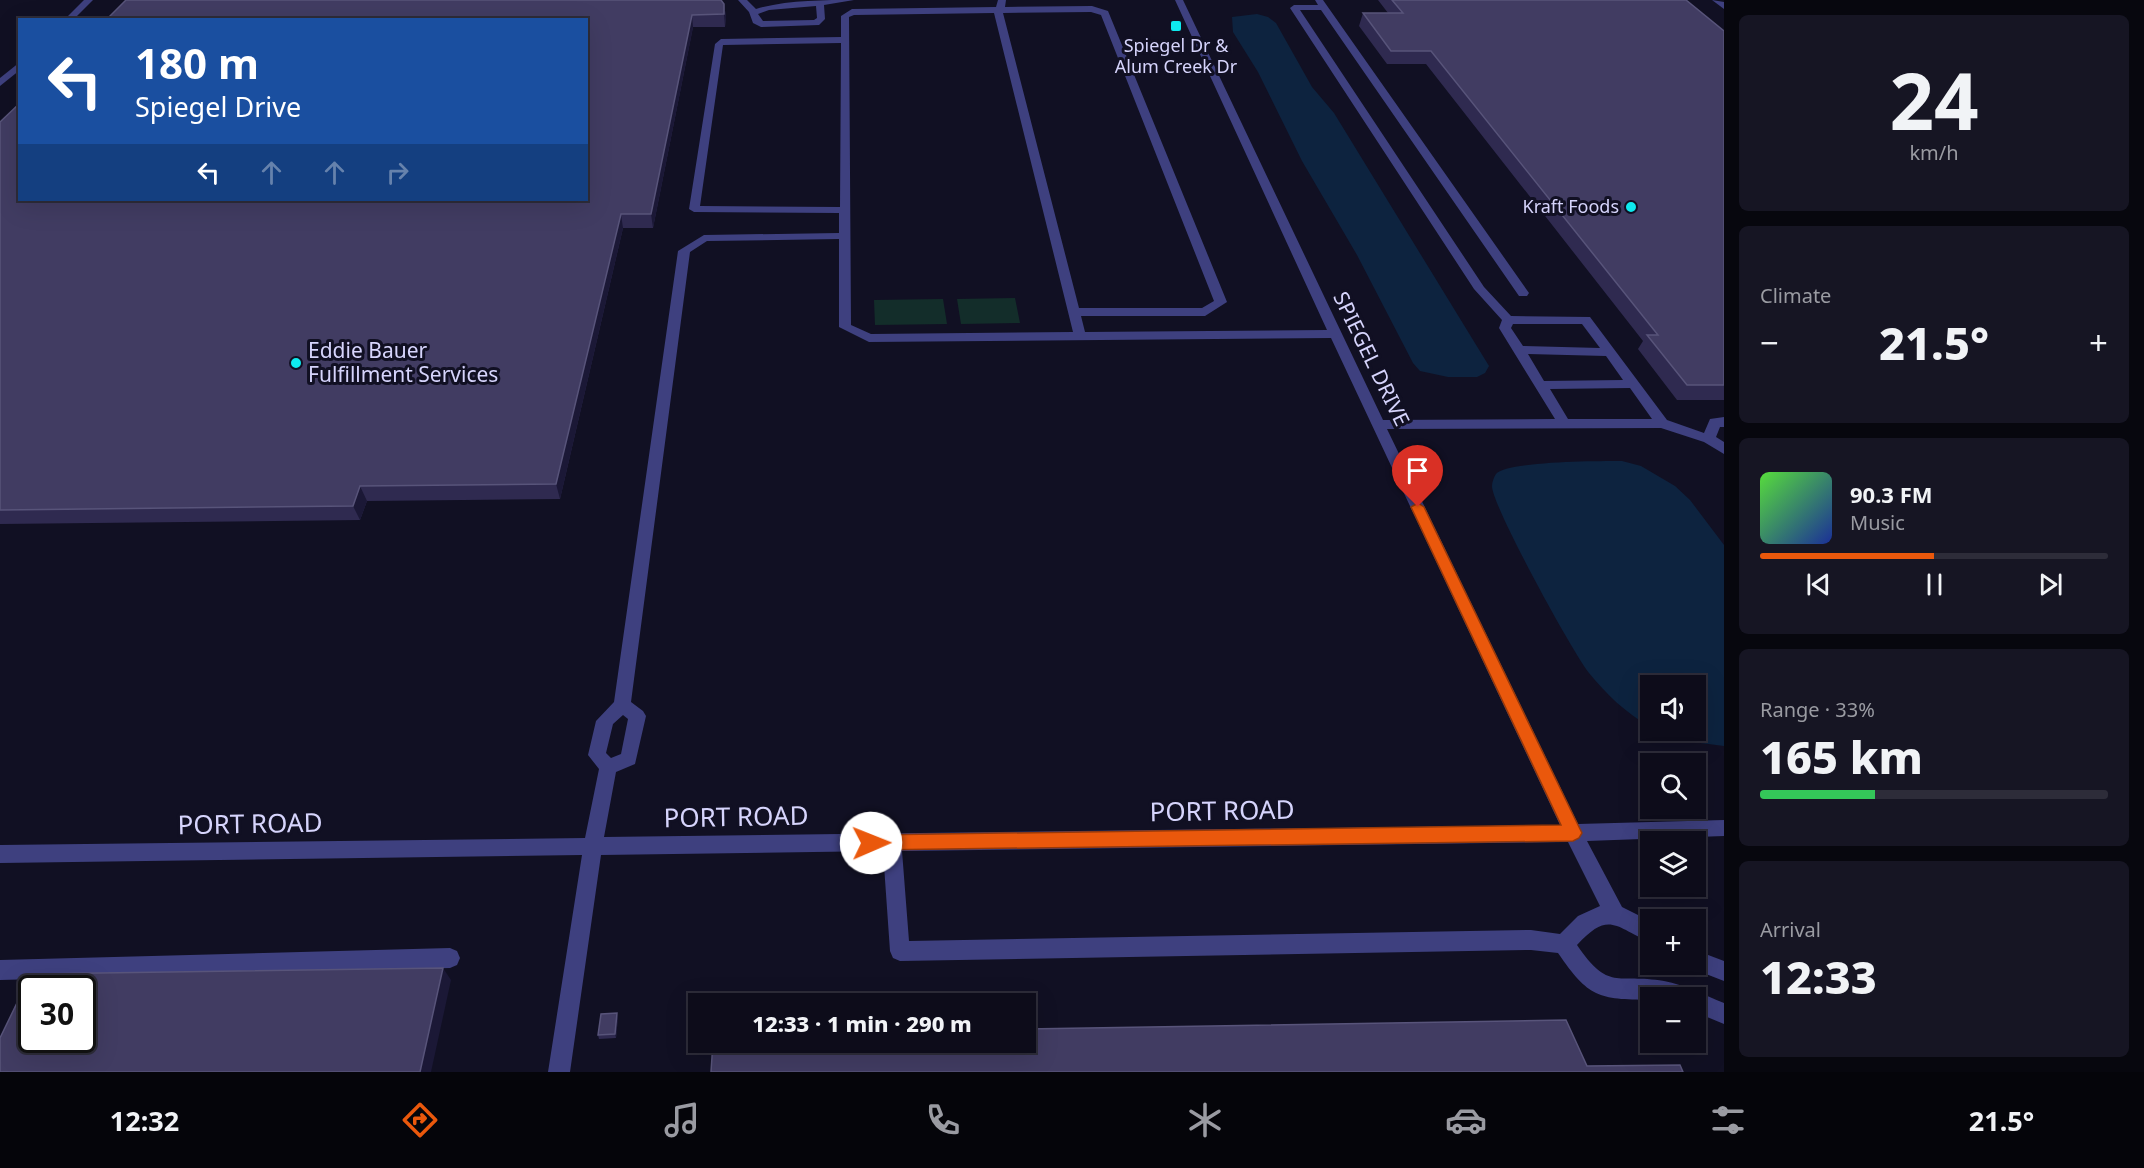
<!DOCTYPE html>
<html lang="en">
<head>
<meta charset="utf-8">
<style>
	body { margin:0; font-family:"Noto Sans",sans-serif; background:#161523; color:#f1f3f6; height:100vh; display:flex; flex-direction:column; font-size:22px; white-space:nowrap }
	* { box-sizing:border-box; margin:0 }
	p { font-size:20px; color:#9a9ba2 }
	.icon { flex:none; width:33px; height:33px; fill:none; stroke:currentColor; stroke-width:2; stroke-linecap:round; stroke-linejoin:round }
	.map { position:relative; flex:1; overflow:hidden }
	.panel { display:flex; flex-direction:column; gap:15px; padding:15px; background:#07070e; width:420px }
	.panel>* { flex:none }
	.guide { position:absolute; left:18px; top:18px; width:570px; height:183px; border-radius:0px; box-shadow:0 6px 24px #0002,0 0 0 2px #2d2c39; background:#1a4fa0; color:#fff; overflow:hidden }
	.fabs { position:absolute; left:1640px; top:675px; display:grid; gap:12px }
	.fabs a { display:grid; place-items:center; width:66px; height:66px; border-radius:0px; background:#0d0c1a; box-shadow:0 6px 24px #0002,0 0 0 2px #2d2c39; font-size:30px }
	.speed { position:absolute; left:18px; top:975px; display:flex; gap:12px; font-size:30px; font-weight:700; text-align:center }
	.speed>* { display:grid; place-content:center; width:78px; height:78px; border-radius:50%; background:#0d0c1a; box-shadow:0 6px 24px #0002,0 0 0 2px #2d2c39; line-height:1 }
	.speed .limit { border:3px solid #111; border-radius:9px; background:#fff; color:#111 }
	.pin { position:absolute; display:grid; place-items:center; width:51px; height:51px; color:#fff; margin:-62px -26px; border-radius:50% 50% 50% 0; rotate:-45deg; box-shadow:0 0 6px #0007 }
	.pin .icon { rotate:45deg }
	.me { position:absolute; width:66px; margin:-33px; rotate:89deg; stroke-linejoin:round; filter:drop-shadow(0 0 4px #0008) }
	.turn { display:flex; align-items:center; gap:21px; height:126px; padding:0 18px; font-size:27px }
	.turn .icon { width:78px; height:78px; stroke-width:2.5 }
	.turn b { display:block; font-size:42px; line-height:51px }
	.lanes { display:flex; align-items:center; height:57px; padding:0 18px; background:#0003; justify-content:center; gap:30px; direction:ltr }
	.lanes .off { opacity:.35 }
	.big { font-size:45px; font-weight:800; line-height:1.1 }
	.panel .widget { flex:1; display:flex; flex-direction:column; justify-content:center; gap:9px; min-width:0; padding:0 21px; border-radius:9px; background:#161523 }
	.panel .dial { align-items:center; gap:0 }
	.dial b { font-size:78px; line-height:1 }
	.song { display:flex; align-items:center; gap:18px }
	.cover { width:72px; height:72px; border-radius:9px; background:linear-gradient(135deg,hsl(110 70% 55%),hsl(230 70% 35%)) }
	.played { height:6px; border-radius:3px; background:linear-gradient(90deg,#ea580c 50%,#2d2c39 50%) }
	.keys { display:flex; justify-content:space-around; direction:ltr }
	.heat { display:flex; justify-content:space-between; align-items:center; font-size:33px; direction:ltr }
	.charge { height:9px; border-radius:4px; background:linear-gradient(90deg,#34c759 33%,#2d2c39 0) }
	.trip { position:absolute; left:688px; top:993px; width:348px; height:60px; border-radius:0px; background:#0d0c1a; box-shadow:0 6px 24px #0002,0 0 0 2px #2d2c39; font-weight:800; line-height:60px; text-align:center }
	.tabs { display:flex; height:96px; justify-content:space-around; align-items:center; background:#05050a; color:#9a9ba2 }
	.tabs .icon { width:42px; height:42px }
	.tabs .current { color:#ea580c }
	.tabs b { font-size:27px; color:#f1f3f6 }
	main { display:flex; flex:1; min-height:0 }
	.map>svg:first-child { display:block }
</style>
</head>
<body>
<main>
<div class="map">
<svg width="1724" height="1072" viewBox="0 0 1724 1072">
	<rect width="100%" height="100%" fill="#111023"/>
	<!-- green -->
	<g fill="#132d2a">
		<path d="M 1015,298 L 1020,323 L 961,324 L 957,299 Z"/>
		<path d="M 943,299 L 947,324 L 875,325 L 874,300 Z"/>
	</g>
	<!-- water -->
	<g fill="#0d233f">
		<path d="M 1257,14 L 1268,17 L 1276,23 L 1312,87 L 1334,113 L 1489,366 L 1485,373 L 1477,377 L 1448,377 L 1420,371 L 1413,363 L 1357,255 L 1302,161 L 1258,72 L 1233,32 L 1232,17 Z"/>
		<path d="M 1622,461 L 1641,466 L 1675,486 L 1690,500 L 1724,545 L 1724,746 L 1685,741 L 1656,731 L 1695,730 L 1695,686 L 1650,686 L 1650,727 C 1625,712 1607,695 1589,673 C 1573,653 1492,506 1492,486 C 1492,482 1494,477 1496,474 C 1506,461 1602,461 1622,461 Z"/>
	</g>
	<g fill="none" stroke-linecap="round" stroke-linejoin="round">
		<!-- minor -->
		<g fill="#3e407f" fill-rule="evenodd">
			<path d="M 84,0 L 93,0 L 73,20 L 64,20 Z"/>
			<path d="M 738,0 L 747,0 L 756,9 C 786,0 823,0 854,0 L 824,5 L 825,19 L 819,25 L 761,27 L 753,23 L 749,12 ZM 816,6 L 817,18 L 814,20 L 763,21 L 758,14 L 769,10 Z"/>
			<path d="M 998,0 L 1006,0 L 1005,7 L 1092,6 L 1108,11 L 1227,302 L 1205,316 L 1081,316 L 1085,332 L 1327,330 L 1175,0 L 1183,0 L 1383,420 L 1555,419 L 1499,328 L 1502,320 L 1474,289 L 1290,8 L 1294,5 L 1318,5 L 1315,0 L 1323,0 L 1529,293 L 1527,296 L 1519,296 L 1321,10 L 1300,10 L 1484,287 L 1511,316 L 1590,317 L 1667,420 L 1704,433 L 1710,419 L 1724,417 L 1724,427 L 1720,427 L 1716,437 L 1724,442 L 1724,454 L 1704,442 L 1661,428 L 1387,429 L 1578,824 L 1724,820 L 1724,836 L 1587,841 L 1622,907 L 1650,921 L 1650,942 C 1615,927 1609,910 1577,945 C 1609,992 1616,973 1664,981 C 1685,985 1704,995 1724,1003 L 1724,1024 L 1695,1012 L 1695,998 L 1650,998 L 1650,1000 C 1598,999 1589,998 1558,953 L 1531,950 L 900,961 L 893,958 L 890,951 L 883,851 L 601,855 L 570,1072 L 548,1072 L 582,855 L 0,863 L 0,845 L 585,838 L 599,769 L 588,755 L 596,721 L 614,702 L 678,251 L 704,235 L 839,233 L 839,213 L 694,212 L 689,209 L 715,44 L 721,39 L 841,37 L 841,16 L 852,9 L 996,7 ZM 1091,12 L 1101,15 L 1214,301 L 1202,308 L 1079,308 L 1003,13 ZM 994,13 L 1073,332 L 871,334 L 851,325 L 849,17 L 854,15 ZM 841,43 L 840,207 L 700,206 L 723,45 ZM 839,239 L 839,327 L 869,342 L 1331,338 L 1560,825 L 604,837 L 616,772 L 635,764 L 646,716 L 643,711 L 631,702 L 690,252 L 707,241 ZM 1513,324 L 1582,324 L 1600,348 L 1523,346 L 1511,328 ZM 1528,354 L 1606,356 L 1623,380 L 1544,381 ZM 1630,388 L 1652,419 L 1568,419 L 1550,389 ZM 623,715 L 628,719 L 621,754 L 611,758 L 606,753 L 613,724 ZM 1568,842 L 1600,906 L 1578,916 L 1560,934 L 1531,930 L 909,941 L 902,851 Z"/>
			<path d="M 1712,0 L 1724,2 L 1724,9 Z"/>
			<path d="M 20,62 L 20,70 L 0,86 L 0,78 Z"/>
			<path d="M 450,948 L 457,951 L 460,958 L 457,965 L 450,968 L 0,980 L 0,960 Z"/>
			<path d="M 1695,950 L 1724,961 L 1724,981 L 1688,967 L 1687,964 L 1695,964 Z"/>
		</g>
	</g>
	<!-- wall -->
	<g fill="#2f2a50">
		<path d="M 1378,0 L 1686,0 L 1724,31 L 1724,400 L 1677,400 L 1638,349 L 1643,341 L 1426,64 L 1387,64 L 1359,26 L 1363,13 L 1388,13 Z"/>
		<path d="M 724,4 L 726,17 L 725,27 L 693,27 L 653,228 L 623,228 L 560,499 L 367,501 L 360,520 L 0,524 L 0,122 Z"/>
		<path d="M 618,1017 L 616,1038 L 599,1039 L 598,1035 Z"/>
	</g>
	<!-- shaded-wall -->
	<g fill="#1b1836">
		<path d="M 724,4 L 726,17 L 725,27 L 724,14 Z"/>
		<path d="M 692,15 L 693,27 L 653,228 L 651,214 Z"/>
		<path d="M 621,214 L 623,228 L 560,499 L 556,484 Z"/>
		<path d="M 360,486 L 367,501 L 360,520 L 353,506 Z"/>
		<path d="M 443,968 L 451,980 L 431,1072 L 420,1072 Z"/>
		<path d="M 617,1013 L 618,1017 L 616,1038 L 615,1034 Z"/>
	</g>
	<!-- building -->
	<g fill="#413c62" stroke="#58547a" stroke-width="1.5" fill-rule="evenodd">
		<path d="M 126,0 L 721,0 L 724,4 L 724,14 L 692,15 L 651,214 L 621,214 L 556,484 L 360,486 L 353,506 L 0,510 L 0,122 L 20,103 L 20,200 L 586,200 L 586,20 L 106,20 Z"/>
		<path d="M 1392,0 L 1686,0 L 1724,31 L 1724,385 L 1687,385 L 1647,335 L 1658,335 L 1431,51 L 1391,51 L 1363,13 L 1403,13 Z"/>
		<path d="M 443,968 L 420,1072 L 0,1072 L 0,1038 L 31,974 ZM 32,988 L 82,988 L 82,1040 L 32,1040 Z"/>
		<path d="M 617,1013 L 615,1034 L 598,1035 L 601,1014 Z"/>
		<path d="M 1566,1020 L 1587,1066 L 1680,1065 L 1683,1072 L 711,1072 L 713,1042 L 1026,1042 L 1026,1029 Z"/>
	</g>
	<!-- route -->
	<path fill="#ea580c" stroke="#983908" stroke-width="1.5" d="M 1418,503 L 1424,507 L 1579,827 L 1582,833 L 1579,838 L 1573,841 L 871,850 L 865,848 L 863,843 L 865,837 L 871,835 L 1561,825 L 1411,507 Z"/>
	<!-- markers -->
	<g fill="#0ee9ee" stroke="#111023" stroke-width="2">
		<rect x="1170" y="20" width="12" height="12" rx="3"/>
		<circle cx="1631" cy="207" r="6"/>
		<circle cx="296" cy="363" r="6"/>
	</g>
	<g text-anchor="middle" stroke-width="6" stroke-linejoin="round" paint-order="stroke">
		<!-- far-poi labels -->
		<g font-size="18" fill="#d6d4fc" stroke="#111023">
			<text x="1176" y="52">Spiegel Dr &amp;<tspan x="1176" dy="21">Alum Creek Dr</tspan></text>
			<text x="1619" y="213" text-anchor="end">Kraft Foods</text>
		</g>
		<!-- poi labels -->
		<g font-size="21" fill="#d6d4fc" stroke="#111023" text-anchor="start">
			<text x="308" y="358">Eddie Bauer<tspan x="308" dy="24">Fulfillment Services</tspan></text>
		</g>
		<!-- street labels -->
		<g font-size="21" fill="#d6d4fc" stroke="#111023">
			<text transform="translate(1371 359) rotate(64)" y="7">SPIEGEL DRIVE</text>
		</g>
		<!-- near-street labels -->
		<g font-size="26" fill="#d6d4fc" stroke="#111023">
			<text transform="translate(1222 811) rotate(-1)" y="9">PORT ROAD</text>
			<text transform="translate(736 817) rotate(-1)" y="9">PORT ROAD</text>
			<text transform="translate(250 824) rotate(-1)" y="9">PORT ROAD</text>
		</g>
	</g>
</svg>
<div class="fabs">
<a><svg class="icon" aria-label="sound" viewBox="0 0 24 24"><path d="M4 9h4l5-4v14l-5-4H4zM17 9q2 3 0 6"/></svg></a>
<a><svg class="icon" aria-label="search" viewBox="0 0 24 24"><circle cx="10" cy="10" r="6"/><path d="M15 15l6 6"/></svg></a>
<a><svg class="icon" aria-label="layers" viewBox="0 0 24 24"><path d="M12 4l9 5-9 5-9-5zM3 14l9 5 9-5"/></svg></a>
<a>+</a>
<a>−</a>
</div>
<div class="speed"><div class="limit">30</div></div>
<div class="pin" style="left:1418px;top:507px;background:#d93025"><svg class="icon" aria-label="arrive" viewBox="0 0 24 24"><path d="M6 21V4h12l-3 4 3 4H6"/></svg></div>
<svg class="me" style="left:871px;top:843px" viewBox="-20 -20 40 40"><circle r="19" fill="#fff"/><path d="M0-13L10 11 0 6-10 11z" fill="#ea580c"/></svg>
<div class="trip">12:33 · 1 min · 290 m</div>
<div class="guide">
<div class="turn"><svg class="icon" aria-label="left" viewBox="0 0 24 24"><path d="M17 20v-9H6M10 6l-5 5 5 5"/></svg><div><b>180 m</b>Spiegel Drive</div></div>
<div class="lanes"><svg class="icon" aria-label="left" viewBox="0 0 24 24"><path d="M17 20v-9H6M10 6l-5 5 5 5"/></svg><svg class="icon off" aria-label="ahead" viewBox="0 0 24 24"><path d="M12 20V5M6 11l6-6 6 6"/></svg><svg class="icon off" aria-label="ahead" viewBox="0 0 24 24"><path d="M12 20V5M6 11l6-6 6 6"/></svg><svg class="icon off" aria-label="right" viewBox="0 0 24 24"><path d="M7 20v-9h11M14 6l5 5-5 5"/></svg></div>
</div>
</div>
<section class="panel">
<div class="widget dial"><b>24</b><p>km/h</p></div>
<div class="widget"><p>Climate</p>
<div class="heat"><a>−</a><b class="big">21.5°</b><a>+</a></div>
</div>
<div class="widget">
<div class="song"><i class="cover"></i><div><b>90.3 FM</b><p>Music</p></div></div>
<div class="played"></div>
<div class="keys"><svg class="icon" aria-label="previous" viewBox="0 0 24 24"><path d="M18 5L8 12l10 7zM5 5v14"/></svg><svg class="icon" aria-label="pause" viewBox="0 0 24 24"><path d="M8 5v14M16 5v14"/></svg><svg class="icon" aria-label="next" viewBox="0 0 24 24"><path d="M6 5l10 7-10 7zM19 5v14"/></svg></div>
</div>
<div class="widget"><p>Range · 33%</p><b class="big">165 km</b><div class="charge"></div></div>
<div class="widget"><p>Arrival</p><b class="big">12:33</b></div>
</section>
</main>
<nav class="tabs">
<b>12:32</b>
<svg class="icon current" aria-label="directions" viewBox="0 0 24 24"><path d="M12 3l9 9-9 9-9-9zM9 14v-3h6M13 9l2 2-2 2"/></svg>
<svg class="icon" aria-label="music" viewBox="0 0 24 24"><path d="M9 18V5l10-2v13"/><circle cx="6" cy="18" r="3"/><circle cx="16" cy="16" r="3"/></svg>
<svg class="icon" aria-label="phone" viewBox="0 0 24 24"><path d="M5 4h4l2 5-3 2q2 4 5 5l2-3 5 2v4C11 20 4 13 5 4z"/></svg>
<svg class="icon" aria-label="climate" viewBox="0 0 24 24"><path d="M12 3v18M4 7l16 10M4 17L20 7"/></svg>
<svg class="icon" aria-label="car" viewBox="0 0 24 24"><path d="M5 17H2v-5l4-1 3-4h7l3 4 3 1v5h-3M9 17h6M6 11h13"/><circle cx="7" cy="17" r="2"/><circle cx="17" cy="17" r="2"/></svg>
<svg class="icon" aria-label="filters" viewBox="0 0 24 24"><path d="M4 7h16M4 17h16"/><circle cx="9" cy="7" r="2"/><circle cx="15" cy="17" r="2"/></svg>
<b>21.5°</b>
</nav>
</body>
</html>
